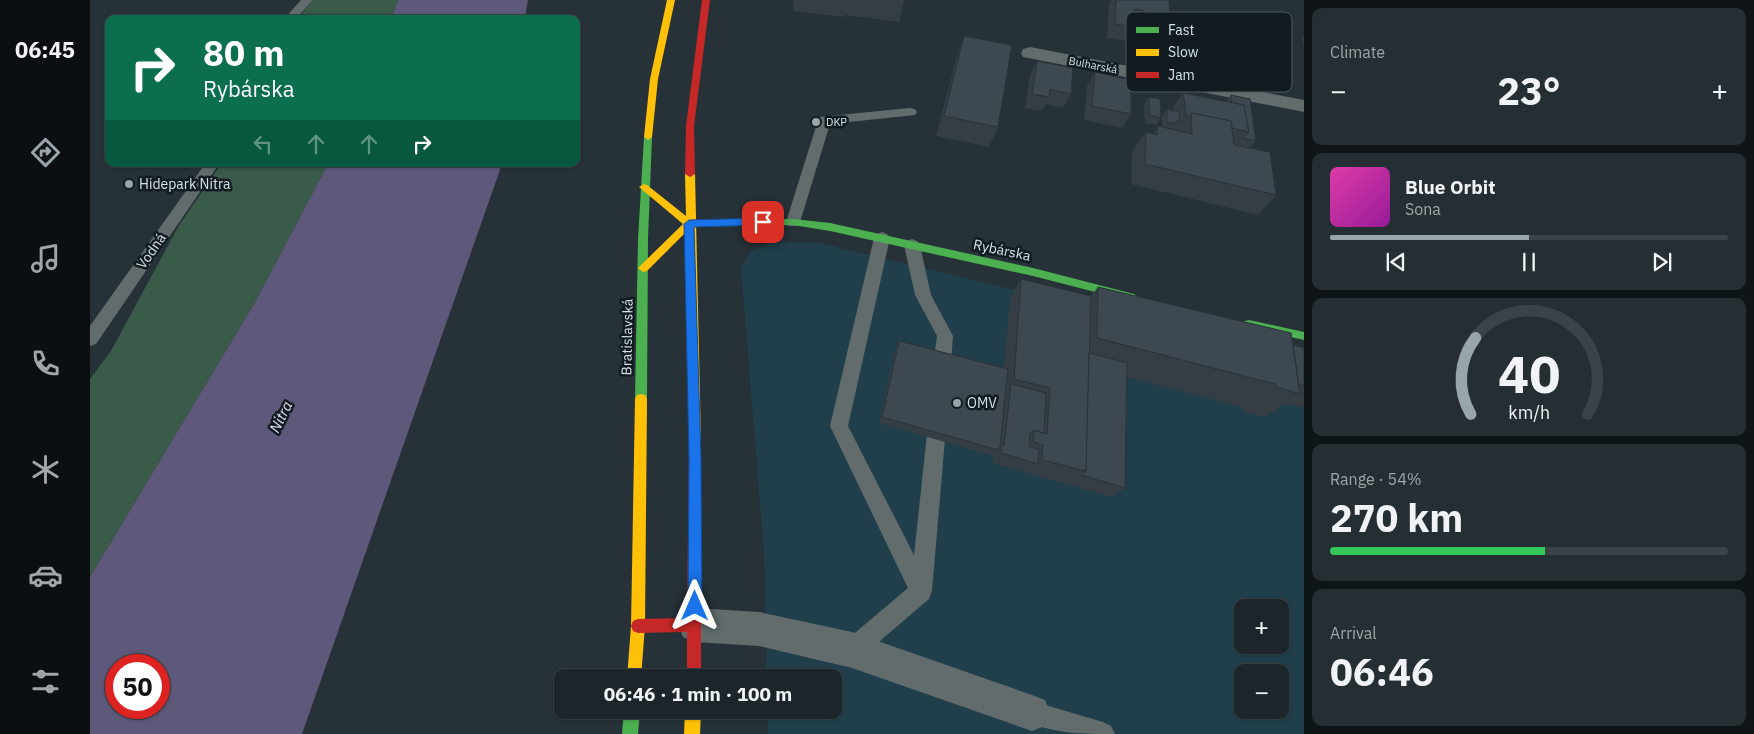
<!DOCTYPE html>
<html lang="en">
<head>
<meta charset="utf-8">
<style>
	body { margin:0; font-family:"IBM Plex Sans",sans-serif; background:#252e32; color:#f1f3f6; height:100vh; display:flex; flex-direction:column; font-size:19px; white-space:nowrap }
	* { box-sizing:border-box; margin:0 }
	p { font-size:16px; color:#a0a5a8 }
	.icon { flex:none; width:28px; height:28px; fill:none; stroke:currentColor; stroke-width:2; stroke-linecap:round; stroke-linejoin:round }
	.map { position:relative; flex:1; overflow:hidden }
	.side { display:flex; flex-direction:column; gap:8px; padding:8px; background:#0f1517; width:450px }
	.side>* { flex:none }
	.hud { position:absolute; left:15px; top:15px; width:475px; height:152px; border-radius:10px; box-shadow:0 1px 4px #0004,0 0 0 1px #3a4347; background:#0b6e4f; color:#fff; overflow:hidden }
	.controls { position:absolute; left:1144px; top:599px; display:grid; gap:10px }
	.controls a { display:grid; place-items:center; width:55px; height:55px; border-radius:10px; background:#1c262a; box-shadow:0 1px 4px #0004,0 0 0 1px #3a4347; font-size:25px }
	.speed { position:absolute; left:15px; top:654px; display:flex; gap:10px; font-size:25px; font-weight:700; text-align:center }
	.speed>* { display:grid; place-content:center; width:65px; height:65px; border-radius:50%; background:#1c262a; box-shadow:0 1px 4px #0004,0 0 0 1px #3a4347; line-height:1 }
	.speed .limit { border:8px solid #d22; background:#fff; color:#111 }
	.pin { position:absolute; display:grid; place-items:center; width:42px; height:42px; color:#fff; margin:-21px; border-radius:10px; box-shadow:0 2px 8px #0006 }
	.me { position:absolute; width:55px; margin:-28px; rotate:0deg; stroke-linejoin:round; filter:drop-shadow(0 0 4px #0008) }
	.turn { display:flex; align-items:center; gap:18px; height:105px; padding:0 15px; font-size:22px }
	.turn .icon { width:65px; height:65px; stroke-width:2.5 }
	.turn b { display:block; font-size:35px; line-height:42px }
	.lanes { display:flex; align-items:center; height:48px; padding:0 15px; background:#0003; justify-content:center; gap:25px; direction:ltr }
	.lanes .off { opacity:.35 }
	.big { font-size:38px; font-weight:700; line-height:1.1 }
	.side .tile { flex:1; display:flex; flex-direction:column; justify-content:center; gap:8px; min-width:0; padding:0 18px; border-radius:10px; background:#252e32 }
	.side .dial { align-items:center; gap:0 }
	.dial svg { height:130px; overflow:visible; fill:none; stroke:#3a4347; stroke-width:7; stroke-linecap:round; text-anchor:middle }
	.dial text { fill:#f1f3f6; stroke:none }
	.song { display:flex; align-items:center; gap:15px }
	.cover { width:60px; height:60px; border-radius:8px; background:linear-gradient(135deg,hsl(320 70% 55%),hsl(300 70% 35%)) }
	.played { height:5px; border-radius:2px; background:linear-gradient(90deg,#98a5ab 50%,#3a4347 50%) }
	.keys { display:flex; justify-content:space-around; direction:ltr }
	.heat { display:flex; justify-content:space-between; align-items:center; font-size:28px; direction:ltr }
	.charge { height:8px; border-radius:4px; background:linear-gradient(90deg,#34c759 54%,#3a4347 0) }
	.trip { position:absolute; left:464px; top:669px; width:288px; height:50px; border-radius:10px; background:#1c262a; box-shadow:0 1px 4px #0004,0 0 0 1px #3a4347; font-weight:700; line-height:50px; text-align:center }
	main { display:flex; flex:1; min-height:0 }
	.dock { display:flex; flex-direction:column; width:90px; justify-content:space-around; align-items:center; background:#0b0f11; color:#a0a5a8 }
	.dock .icon { width:35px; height:35px }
	.dock .selected { color:#98a5ab }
	.dock b { font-size:22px; color:#f1f3f6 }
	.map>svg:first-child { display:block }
</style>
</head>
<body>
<main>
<nav class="dock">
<b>06:45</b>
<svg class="icon selected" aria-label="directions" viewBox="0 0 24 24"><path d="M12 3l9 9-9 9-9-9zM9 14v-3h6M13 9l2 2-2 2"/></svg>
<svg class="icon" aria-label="music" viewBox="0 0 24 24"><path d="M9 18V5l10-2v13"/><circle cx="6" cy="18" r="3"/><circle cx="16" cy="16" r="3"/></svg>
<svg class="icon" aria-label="phone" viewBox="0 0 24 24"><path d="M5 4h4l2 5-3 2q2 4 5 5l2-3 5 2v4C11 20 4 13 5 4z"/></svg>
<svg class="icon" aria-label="climate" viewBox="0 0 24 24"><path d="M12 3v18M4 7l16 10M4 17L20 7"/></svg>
<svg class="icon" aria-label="car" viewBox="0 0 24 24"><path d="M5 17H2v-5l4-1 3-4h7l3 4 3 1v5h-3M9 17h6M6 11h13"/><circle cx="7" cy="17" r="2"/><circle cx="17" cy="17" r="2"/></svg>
<svg class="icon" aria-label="filters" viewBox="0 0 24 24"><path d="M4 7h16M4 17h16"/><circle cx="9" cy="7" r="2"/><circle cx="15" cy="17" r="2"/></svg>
</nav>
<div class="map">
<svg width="1214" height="734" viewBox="0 0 1214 734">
	<rect width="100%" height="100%" fill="#263238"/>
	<!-- built -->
	<path fill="#203f4a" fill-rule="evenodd" d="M 684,242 L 730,243 L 1214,360 L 1214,734 L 678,734 L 678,710 L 742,710 L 742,678 L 677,677 L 674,553 L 651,267 L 662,250 ZM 1152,608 L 1190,608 L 1190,645 L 1152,645 ZM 1152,672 L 1190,672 L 1190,710 L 1152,710 Z"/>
	<!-- green -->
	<g fill="#3a5b49">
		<path d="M 223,0 L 308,0 L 301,19 L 208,19 Z"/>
		<path d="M 131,164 L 238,164 L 164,304 L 0,577 L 0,379 L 21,351 L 88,227 Z"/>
	</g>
	<!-- water -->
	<g fill="#5e587a" fill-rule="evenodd">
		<path d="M 308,0 L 438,0 L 435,19 L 301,19 Z"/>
		<path d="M 238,164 L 412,164 L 212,734 L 0,734 L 0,577 L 164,304 ZM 26,665 L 69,665 L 69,708 L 26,708 Z"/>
	</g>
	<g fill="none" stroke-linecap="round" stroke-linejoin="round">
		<!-- lane -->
		<g fill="#626c6c" fill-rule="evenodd">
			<path d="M 211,0 L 223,0 L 206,19 L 194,19 Z"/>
			<path d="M 820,108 L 825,109 L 827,112 L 825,115 L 740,124 L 710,222 L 708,226 L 698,226 L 696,222 L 729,117 Z"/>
			<path d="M 115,164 L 129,164 L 6,344 L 0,346 L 0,326 Z"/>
			<path d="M 792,232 L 797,234 L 800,238 L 758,426 L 824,555 L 839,416 L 842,410 L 848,408 L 854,410 L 857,416 L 842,591 L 839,599 L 770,658 L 762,661 L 754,658 L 751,650 L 754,642 L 818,588 L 740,426 L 784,238 L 787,234 Z"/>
			<path d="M 822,239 L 827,241 L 830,245 L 841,295 L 863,336 L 860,375 L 857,380 L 851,382 L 845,380 L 842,375 L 847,336 L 825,295 L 814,245 L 817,241 Z"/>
			<path d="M 942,701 L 1013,722 L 1021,726 L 1025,734 C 990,734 967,734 934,721 L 930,713 L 934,705 Z"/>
		</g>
		<!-- street -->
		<g fill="#626c6c" fill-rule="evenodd">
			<path d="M 940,47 L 1214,100 L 1214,112 L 933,57 L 931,53 L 933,49 Z"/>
			<path d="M 605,608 L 669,612 L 762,632 L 942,695 L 955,700 L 960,713 L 955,726 L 942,731 L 762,668 L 669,646 L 605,642 L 593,637 L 588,625 L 593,613 Z"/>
		</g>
		<!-- fast -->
		<g fill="#4caf50" fill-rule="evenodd">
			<path d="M 558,134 L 562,137 L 558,239 L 557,399 L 555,403 L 551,404 L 547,403 L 545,399 L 548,239 L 554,137 Z"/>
			<path d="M 703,219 L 740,223 L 943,268 L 1044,294 L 1049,298 L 1044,302 L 943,276 L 740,231 L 703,225 L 599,227 L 594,224 L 599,221 Z"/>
			<path d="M 1159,320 L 1214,332 L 1214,340 L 1155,327 L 1154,324 L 1155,321 Z"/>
			<path d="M 534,710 L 550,710 L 548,734 L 532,734 Z"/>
		</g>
		<!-- slow -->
		<g fill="#ffc107" fill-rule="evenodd">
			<path d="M 577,0 L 585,0 L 568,79 L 562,137 L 558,140 L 554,137 L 560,79 Z"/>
			<path d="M 600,171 L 605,174 L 611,440 L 609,444 L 605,445 L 601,444 L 599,440 L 596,232 L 557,271 L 553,272 L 548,268 L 593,224 L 549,187 L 554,184 L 557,185 L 596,216 L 595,174 Z"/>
			<path d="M 551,394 L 555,395 L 557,399 L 555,626 L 551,678 L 537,678 L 541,626 L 545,399 L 547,395 Z"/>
			<path d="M 595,710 L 611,710 L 610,734 L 594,734 Z"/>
		</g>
		<!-- jam -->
		<g fill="#c62828" fill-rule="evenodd">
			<path d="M 612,0 L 620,0 L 604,126 L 605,174 L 600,177 L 595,174 L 596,126 Z"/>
			<path d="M 605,435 L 609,436 L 611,440 L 611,678 L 597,678 L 597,632 L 548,633 L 543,631 L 541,626 L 543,621 L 548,619 L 597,618 L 599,440 L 601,436 Z"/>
		</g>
	</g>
	<!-- wall -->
	<g fill="#353e45">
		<path d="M 704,0 L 814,0 L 809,22 L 755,15 L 754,17 L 703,11 Z"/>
		<path d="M 1021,0 L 1079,0 L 1080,16 L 1071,30 L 1044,25 L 1044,27 L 1036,41 L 1017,38 L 1019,4 Z"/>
		<path d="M 1087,24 L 1143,54 L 1133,68 L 1079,58 L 1078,38 Z"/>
		<path d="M 1214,35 L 1214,48 L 1212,38 Z"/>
		<path d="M 874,36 L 908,127 L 899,147 L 846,136 L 867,56 Z"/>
		<path d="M 947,61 L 981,94 L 973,108 L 956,104 L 952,111 L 935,108 L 940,75 Z"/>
		<path d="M 1005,72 L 1041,114 L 1032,128 L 994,120 L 997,86 Z"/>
		<path d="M 1093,93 L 1136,102 L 1141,95 L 1166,141 L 1160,148 L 1186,195 L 1168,215 L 1041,184 L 1042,152 L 1056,132 L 1063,134 L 1068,126 L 1072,127 L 1072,116 L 1077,109 L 1084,111 L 1083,107 Z"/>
		<path d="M 1059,97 L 1071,118 L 1066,125 L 1055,123 L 1054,104 Z"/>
		<path d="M 931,279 L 1001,296 L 1008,287 L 1214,348 L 1214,408 L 1195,404 L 1175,417 L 1152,411 L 1152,407 L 1036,377 L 1035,488 L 1022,497 L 902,463 L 903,456 L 789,423 L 806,347 L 809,341 L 914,368 L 920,297 Z"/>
	</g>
	<!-- building -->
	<g fill="#3e4850" stroke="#2b3238">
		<path d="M 1026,0 L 1079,0 L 1080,16 L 1044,9 L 1044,27 L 1025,24 Z"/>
		<path d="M 874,36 L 922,45 L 908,127 L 854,116 Z"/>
		<path d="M 947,61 L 983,68 L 981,94 L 960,89 L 959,97 L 942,94 Z"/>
		<path d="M 1005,72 L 1041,80 L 1041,114 L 1002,106 Z"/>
		<path d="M 1093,93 L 1154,105 L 1159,132 L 1142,128 L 1141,121 L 1101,113 L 1097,119 Z"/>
		<path d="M 1141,95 L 1160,99 L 1166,141 L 1153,138 L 1159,132 L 1154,105 L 1141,102 Z"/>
		<path d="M 1059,97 L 1070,99 L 1071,118 L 1059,115 Z"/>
		<path d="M 1077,109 L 1089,112 L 1090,122 L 1086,121 L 1086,124 L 1077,122 Z"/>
		<path d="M 1101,113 L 1141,121 L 1144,145 L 1180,152 L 1186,195 L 1055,164 L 1056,132 L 1067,135 L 1068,126 L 1102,134 Z"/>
		<path d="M 931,279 L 1001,296 L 996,471 L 952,460 L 953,445 L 943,442 L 944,430 L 957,434 L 960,388 L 924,379 Z"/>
		<path d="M 1008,287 L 1201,333 L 1210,394 L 1186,387 L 1185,384 L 1007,338 Z"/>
		<path d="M 809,341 L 918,369 L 910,447 L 908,450 L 792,417 Z"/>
		<path d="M 1203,345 L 1214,348 L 1214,386 L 1209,385 Z"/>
		<path d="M 999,353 L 1037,363 L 1035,488 L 991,475 L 996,471 Z"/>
		<path d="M 921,384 L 956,393 L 954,433 L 944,430 L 940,434 L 939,446 L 949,449 L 948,464 L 911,453 L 912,445 L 914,446 Z"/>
	</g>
	<!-- route -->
	<path fill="#1a73e8" stroke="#114b97" d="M 673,218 L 678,222 L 673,225 L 604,227 L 611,459 L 612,606 L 610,611 L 605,614 L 600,611 L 598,606 L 599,459 L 594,224 L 599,220 Z"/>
	<!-- markers -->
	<g fill="#98a5ab" stroke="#121c20" stroke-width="2">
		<circle cx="726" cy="122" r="5"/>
		<circle cx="39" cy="184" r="5"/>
		<circle cx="867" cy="403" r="5"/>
	</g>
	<g text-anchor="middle" stroke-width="5" stroke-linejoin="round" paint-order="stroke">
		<!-- far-street labels -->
		<g font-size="11" fill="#d5e3e9" stroke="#121c20">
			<text transform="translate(1003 65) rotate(11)" y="4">Bulharská</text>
		</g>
		<!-- far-poi labels -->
		<g font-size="11" fill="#d5e3e9" stroke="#121c20" text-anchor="start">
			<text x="736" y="126">DKP</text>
		</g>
		<!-- poi labels -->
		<g font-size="14" fill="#d5e3e9" stroke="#121c20" text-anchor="start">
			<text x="49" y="189">Hidepark Nitra</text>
			<text x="877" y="408">OMV</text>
		</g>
		<!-- street labels -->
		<g font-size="14" fill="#d5e3e9" stroke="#121c20">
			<text transform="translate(912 250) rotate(12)" y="5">Rybárska</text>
			<text transform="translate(61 251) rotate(-55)" y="5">Vodná</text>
			<text transform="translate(537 337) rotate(-89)" y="5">Bratislavská</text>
		</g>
		<!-- water labels -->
		<g font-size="15" font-style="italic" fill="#e3dff9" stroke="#121c20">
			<text transform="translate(191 417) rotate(-64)" y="5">Nitra</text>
		</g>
	</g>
	<!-- legend -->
	<rect x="1036" y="12" width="166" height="80" rx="8" fill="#121c20" stroke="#4c585c" stroke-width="1"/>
	<rect x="1046" y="27" width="23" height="6" fill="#4caf50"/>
	<rect x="1046" y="49" width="23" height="7" fill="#ffc107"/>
	<rect x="1046" y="72" width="23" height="6" fill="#c62828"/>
	<g font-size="14" fill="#d5e3e9">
		<text x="1078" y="35">Fast</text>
		<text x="1078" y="57">Slow</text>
		<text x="1078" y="80">Jam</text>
	</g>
</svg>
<div class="controls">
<a>+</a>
<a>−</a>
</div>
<div class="speed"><div class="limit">50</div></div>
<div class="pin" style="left:673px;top:222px;background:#d93025"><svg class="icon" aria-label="arrive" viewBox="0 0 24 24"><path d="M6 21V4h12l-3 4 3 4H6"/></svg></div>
<svg class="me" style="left:605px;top:606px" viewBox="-20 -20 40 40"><path d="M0-17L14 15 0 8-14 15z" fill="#1a73e8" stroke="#fff" stroke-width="4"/></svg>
<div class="trip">06:46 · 1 min · 100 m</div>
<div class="hud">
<div class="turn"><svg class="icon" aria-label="right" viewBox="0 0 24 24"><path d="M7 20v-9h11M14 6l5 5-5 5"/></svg><div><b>80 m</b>Rybárska</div></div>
<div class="lanes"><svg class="icon off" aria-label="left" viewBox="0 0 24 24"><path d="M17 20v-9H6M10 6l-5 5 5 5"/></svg><svg class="icon off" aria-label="ahead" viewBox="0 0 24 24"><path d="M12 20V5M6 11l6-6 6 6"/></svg><svg class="icon off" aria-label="ahead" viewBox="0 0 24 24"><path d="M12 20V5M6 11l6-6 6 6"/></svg><svg class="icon" aria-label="right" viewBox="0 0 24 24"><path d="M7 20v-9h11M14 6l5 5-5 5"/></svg></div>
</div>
</div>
<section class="side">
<div class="tile"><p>Climate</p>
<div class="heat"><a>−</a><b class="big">23°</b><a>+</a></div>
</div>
<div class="tile">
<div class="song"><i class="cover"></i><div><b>Blue Orbit</b><p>Sona</p></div></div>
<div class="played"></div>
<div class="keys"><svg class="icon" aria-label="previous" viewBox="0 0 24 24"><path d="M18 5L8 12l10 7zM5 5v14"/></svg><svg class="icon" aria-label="pause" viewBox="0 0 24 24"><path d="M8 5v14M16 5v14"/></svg><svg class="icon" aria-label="next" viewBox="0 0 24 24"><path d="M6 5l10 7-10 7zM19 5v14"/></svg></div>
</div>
<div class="tile dial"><svg viewBox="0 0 100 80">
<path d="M14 69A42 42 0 1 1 86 69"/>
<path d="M14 69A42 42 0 0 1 17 22" stroke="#98a5ab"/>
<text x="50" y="56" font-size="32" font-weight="700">40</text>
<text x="50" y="72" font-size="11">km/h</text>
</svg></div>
<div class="tile"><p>Range · 54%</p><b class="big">270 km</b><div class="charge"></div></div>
<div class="tile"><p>Arrival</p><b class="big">06:46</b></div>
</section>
</main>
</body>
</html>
